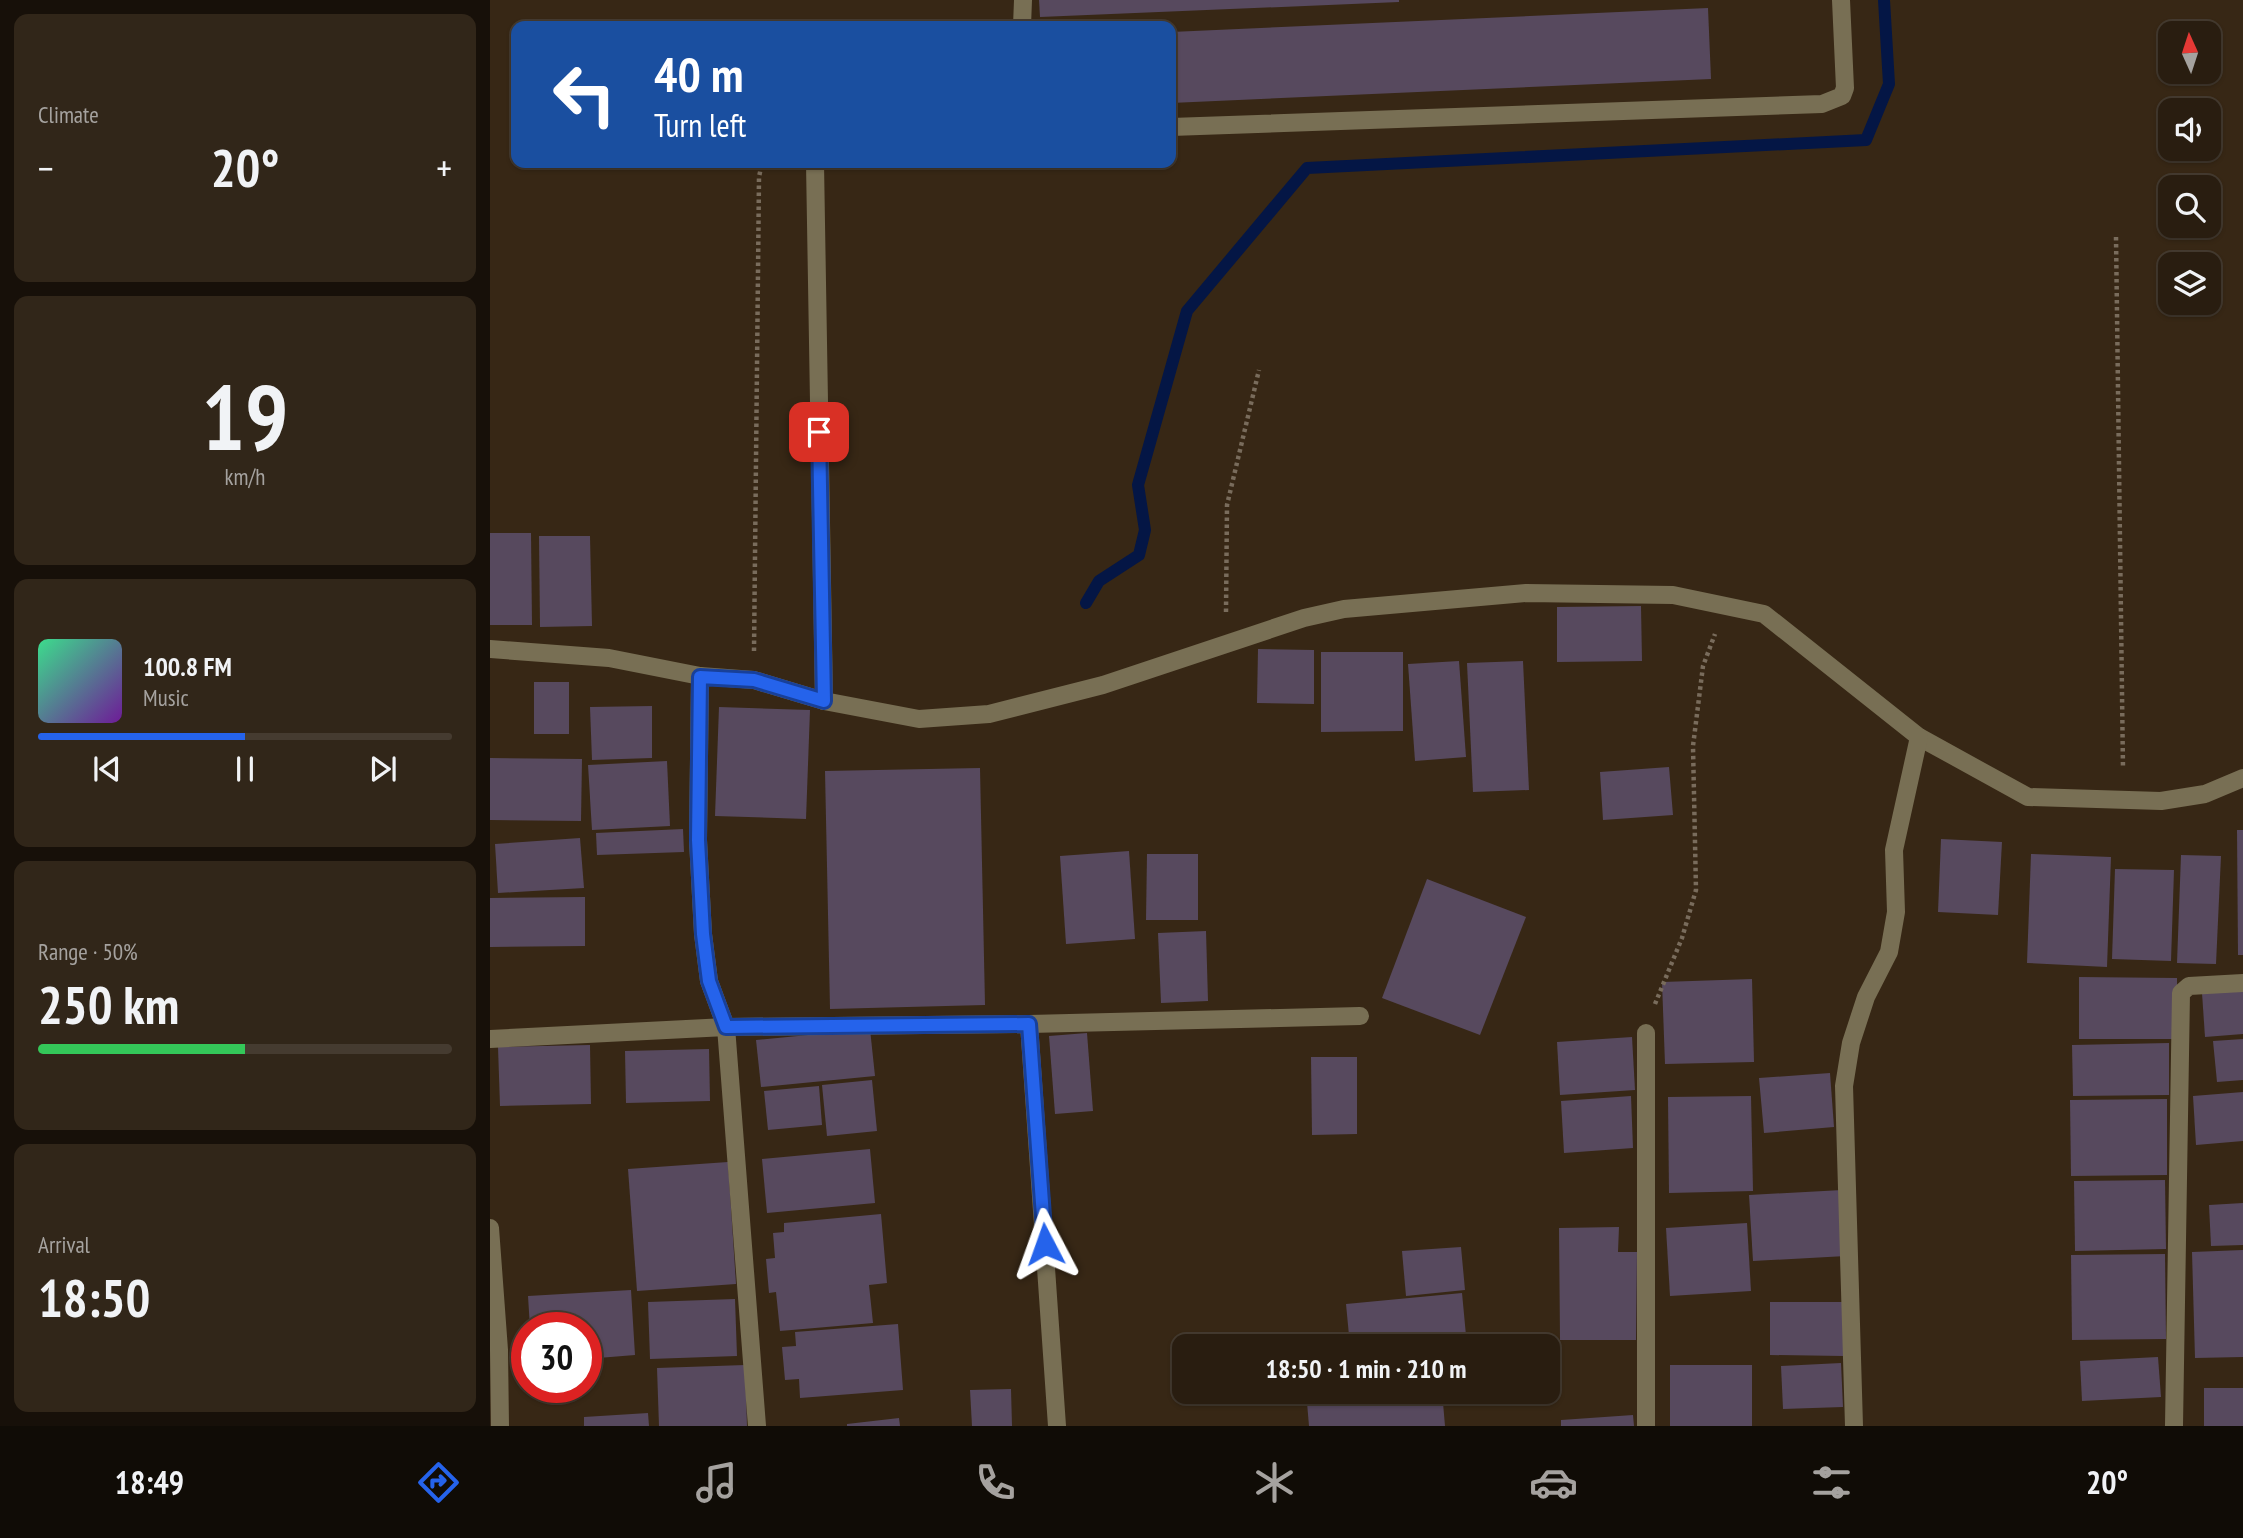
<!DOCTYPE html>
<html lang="en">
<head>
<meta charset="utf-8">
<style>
	body { margin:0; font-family:"PT Sans Narrow",sans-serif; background:#312619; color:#f1f3f6; height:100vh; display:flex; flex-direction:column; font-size:26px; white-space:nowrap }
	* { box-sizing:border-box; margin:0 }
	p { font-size:23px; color:#a5a29f }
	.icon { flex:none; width:38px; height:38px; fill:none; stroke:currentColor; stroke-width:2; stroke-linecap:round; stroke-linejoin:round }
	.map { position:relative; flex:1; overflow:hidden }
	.panel { display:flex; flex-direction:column; gap:14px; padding:14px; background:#171009; width:490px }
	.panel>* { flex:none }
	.banner { position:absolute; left:21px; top:21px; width:665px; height:147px; border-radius:14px; box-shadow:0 2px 5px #0004,0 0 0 2px #453b30; background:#1a4fa0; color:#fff; overflow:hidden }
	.needle { width:46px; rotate:357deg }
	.controls { position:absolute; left:1668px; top:21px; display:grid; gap:14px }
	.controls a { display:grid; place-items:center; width:63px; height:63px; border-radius:14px; background:#291d10; box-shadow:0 2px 5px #0004,0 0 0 2px #453b30; font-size:35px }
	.speed { position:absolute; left:21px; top:1312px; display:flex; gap:14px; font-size:35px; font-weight:700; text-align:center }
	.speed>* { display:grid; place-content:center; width:91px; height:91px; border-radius:50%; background:#291d10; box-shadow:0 2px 5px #0004,0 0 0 2px #453b30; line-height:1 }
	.speed .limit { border:10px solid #d22; background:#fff; color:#111 }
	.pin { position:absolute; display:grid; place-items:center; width:60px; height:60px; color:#fff; margin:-30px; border-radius:14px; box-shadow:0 4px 10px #0006 }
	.me { position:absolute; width:77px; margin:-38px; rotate:356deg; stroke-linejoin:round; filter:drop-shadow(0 0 5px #0008) }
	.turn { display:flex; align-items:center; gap:24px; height:147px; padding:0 28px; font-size:32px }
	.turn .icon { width:91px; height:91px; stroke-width:2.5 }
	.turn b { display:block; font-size:49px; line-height:60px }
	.big { font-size:52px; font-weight:800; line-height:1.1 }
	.panel .card { flex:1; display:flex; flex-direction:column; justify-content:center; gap:10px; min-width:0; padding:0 24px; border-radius:14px; background:#312619 }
	.panel .dial { align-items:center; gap:0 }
	.dial b { font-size:91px; line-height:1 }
	.song { display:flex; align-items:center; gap:21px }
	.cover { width:84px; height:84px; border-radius:10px; background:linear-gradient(135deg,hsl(150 70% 55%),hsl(280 70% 35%)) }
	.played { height:7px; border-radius:4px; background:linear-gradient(90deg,#2563eb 50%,#453b30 50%) }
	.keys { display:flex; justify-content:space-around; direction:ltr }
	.heat { display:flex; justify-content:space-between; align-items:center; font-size:38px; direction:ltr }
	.charge { height:10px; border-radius:5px; background:linear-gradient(90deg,#34c759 50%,#453b30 0) }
	.trip { position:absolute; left:682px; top:1334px; width:388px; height:70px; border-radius:14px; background:#291d10; box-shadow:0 2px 5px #0004,0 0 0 2px #453b30; font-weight:800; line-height:70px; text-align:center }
	.menu { display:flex; height:112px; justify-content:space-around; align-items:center; background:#100c06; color:#a5a29f }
	.menu .icon { width:49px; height:49px }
	.menu .active { color:#2563eb }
	.menu b { font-size:32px; color:#f1f3f6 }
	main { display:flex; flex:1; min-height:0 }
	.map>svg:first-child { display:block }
</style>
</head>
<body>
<main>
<section class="panel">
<div class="card"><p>Climate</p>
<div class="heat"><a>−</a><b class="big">20°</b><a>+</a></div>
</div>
<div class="card dial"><b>19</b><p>km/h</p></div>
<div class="card">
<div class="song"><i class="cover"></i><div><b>100.8 FM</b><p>Music</p></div></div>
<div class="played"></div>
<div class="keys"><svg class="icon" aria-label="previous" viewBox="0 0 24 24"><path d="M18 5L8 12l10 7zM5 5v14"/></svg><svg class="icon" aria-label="pause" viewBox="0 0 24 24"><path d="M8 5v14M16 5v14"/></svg><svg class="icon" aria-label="next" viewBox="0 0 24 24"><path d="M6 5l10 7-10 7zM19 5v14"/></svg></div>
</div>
<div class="card"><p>Range · 50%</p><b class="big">250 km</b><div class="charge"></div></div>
<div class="card"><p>Arrival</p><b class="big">18:50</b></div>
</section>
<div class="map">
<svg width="1753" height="1426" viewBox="0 0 1753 1426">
	<rect width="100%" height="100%" fill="#372715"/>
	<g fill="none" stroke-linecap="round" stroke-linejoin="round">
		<!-- stream -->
		<path stroke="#041645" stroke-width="12" d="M 596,603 L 609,581 L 649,555 L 655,530 L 648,485 L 697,311 L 817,168 L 1376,140 L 1399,84 L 1394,0"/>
	</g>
	<!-- building -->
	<g fill="#57495e">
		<path d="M 549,0 L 909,0 L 909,2 L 550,17 Z"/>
		<path d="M 1218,8 L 1221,79 L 681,103 L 681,32 Z"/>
		<path d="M 0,533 L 41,533 L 42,625 L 0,625 Z"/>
		<path d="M 49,536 L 100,536 L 102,626 L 50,627 Z"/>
		<path d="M 1151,606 L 1152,661 L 1067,662 L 1067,607 Z"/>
		<path d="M 768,649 L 824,650 L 824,704 L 767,703 Z"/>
		<path d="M 831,652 L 913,652 L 913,731 L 831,732 Z"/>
		<path d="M 969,661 L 976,757 L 925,761 L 918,664 Z"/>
		<path d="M 1033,661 L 1039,790 L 983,792 L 977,663 Z"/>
		<rect x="44" y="682" width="35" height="52"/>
		<path d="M 162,706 L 162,758 L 102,760 L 100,707 Z"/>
		<path d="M 229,707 L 320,710 L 316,819 L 225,816 Z"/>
		<path d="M 0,758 L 92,759 L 91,821 L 0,820 Z"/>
		<path d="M 177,761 L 180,826 L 102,830 L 98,765 Z"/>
		<path d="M 1179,767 L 1183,815 L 1113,820 L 1110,772 Z"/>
		<path d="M 490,768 L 495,1005 L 340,1009 L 335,771 Z"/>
		<path d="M 193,829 L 194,852 L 107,855 L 106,833 Z"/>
		<path d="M 1747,830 L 1753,830 L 1753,955 L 1748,955 Z"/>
		<path d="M 90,838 L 94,888 L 8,893 L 5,844 Z"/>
		<path d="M 1451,839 L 1512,842 L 1508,915 L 1448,912 Z"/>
		<path d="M 639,851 L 645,939 L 576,944 L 570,856 Z"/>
		<path d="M 657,854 L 708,854 L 708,920 L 656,920 Z"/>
		<path d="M 1541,854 L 1621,857 L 1617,967 L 1537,963 Z"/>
		<path d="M 1691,855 L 1731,856 L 1726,964 L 1687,963 Z"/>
		<path d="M 1625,869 L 1684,870 L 1681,961 L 1622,959 Z"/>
		<path d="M 937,879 L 1036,917 L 990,1035 L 892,998 Z"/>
		<path d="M 95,897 L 95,946 L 0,947 L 0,898 Z"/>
		<path d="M 716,931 L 718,1001 L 671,1003 L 668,933 Z"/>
		<path d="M 1589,977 L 1687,978 L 1687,1039 L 1589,1039 Z"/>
		<path d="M 1262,979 L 1264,1062 L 1175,1064 L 1172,982 Z"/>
		<path d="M 1753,990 L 1753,1034 L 1715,1037 L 1712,993 Z"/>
		<path d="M 380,1029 L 385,1076 L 271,1087 L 266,1040 Z"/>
		<path d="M 597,1033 L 603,1111 L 565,1114 L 559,1036 Z"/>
		<path d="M 1142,1037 L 1145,1090 L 1070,1095 L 1067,1042 Z"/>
		<path d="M 1753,1039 L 1753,1080 L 1727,1082 L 1723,1041 Z"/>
		<path d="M 1679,1043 L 1679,1095 L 1583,1096 L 1582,1045 Z"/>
		<path d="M 100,1045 L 101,1104 L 10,1106 L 8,1047 Z"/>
		<path d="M 219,1049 L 220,1101 L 136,1103 L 135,1051 Z"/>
		<path d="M 821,1057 L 867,1057 L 867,1134 L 822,1135 Z"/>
		<path d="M 1340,1073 L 1344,1127 L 1274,1133 L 1269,1078 Z"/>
		<path d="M 382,1080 L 387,1131 L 337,1136 L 332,1085 Z"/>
		<path d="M 329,1086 L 332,1125 L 278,1130 L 274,1091 Z"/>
		<path d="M 1753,1092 L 1753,1141 L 1706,1145 L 1703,1096 Z"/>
		<path d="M 1141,1096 L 1143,1148 L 1074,1153 L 1071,1101 Z"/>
		<path d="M 1261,1096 L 1263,1191 L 1179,1193 L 1178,1097 Z"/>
		<path d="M 1677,1099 L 1677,1175 L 1581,1176 L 1580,1100 Z"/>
		<path d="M 380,1149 L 385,1203 L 277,1213 L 272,1159 Z"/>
		<path d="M 238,1162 L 246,1284 L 147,1291 L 138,1169 Z"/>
		<path d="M 1675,1180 L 1676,1249 L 1585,1251 L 1584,1181 Z"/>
		<path d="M 1352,1190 L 1356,1256 L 1263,1261 L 1259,1195 Z"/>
		<path d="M 1753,1203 L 1753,1245 L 1721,1246 L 1719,1205 Z"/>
		<path d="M 391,1214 L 397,1283 L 379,1285 L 383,1323 L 290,1331 L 286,1292 L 279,1293 L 276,1259 L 285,1258 L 283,1233 L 294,1232 L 294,1223 Z"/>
		<path d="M 1257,1223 L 1261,1291 L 1180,1296 L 1176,1228 Z"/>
		<path d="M 1129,1227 L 1128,1252 L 1147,1252 L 1146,1340 L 1070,1340 L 1069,1228 Z"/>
		<path d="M 971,1247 L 975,1290 L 916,1296 L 912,1251 Z"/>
		<path d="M 1753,1250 L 1753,1357 L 1705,1358 L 1702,1252 Z"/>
		<path d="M 1675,1254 L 1676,1339 L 1582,1340 L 1581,1255 Z"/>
		<path d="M 141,1290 L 145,1355 L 96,1359 L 96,1328 L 40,1328 L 38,1296 Z"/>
		<path d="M 972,1293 L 977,1346 L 860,1346 L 856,1304 Z"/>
		<path d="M 245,1299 L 247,1356 L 160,1359 L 158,1302 Z"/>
		<path d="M 1280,1302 L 1353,1302 L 1353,1356 L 1280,1355 Z"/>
		<path d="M 408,1324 L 413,1390 L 310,1398 L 309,1379 L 295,1380 L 292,1347 L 306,1346 L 305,1332 Z"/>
		<path d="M 1668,1357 L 1671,1397 L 1592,1401 L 1590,1361 Z"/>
		<path d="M 1351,1363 L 1353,1407 L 1293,1409 L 1291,1366 Z"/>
		<path d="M 255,1365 L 257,1426 L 169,1426 L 167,1368 Z"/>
		<rect x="1180" y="1365" width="82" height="61"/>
		<rect x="1714" y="1388" width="39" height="38"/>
		<path d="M 521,1389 L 522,1426 L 482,1426 L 480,1390 Z"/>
		<path d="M 816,1391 L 952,1391 L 955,1426 L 819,1426 Z"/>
		<path d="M 158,1413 L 159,1426 L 94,1426 L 94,1417 Z"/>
		<path d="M 1143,1415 L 1144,1426 L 1071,1426 L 1071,1420 Z"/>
		<path d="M 409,1418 L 410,1426 L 357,1426 L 357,1424 Z"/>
	</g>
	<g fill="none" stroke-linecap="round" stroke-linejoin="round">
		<!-- path -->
		<g stroke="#796c5c" stroke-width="4.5" stroke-dasharray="3.5 3.5" stroke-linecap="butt">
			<path d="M 1626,237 L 1633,769"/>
			<path d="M 736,612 L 737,505 L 769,370"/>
			<path d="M 264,651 L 269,177 L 272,163"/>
			<path d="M 1165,1004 L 1192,938 L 1206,890 L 1203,746 L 1213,666 L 1225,634"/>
		</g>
		<!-- minor -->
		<g stroke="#786f54" stroke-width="18">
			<path d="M 532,26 L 533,0"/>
			<path d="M 681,127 L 1332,104 L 1352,96 L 1355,88 L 1351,0"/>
			<path d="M 325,163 L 334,701"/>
			<path d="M 0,649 L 119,658 L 210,676 L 264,680 L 334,701 L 429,719 L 499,714 L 613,685 L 814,618 L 854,609 L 1036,593 L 1183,595 L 1274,614 L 1429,737 L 1538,797 L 1671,801 L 1715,794 L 1753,778"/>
			<path d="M 210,676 L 208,840 L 213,934 L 219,981 L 236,1027 L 539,1024 L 567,1426"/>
			<path d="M 539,1024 L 870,1016"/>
			<path d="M 1156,1033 L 1156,1426"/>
			<path d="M 0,1039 L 236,1027 L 267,1426"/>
			<path d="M 0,1228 L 9,1350 L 10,1426"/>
			<path d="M 1364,1426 L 1354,1086 L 1361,1043 L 1376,997 L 1399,952 L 1406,912 L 1404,850 L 1429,737"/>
			<path d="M 1684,1426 L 1691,993 L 1699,986 L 1753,983"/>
		</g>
	</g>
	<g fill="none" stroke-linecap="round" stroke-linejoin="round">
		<defs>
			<path id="route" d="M 329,432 L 334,701 L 264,680 L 210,677 L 208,840 L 213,934 L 219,981 L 236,1027 L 539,1024 L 555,1244"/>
		</defs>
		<!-- route casing -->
		<use href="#route" stroke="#184099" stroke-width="18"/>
		<!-- route -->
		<use href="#route" stroke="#2563eb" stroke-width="12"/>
	</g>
</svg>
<div class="controls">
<a><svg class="needle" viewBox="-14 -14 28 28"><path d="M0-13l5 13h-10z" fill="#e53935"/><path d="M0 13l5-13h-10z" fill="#a5a29f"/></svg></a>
<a><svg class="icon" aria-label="sound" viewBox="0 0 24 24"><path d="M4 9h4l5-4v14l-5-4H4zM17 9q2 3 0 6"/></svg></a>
<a><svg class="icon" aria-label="search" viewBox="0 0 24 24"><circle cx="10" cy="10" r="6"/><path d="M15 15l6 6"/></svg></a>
<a><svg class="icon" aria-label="layers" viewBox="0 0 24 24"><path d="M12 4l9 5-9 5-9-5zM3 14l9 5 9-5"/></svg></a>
</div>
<div class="speed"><div class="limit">30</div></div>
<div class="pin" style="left:329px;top:432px;background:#d93025"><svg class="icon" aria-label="arrive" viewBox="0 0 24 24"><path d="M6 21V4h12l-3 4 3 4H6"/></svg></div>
<svg class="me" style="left:555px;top:1244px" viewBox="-20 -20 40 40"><path d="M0-17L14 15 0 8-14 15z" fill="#2563eb" stroke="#fff" stroke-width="4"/></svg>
<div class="trip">18:50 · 1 min · 210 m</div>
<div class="banner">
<div class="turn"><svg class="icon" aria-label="left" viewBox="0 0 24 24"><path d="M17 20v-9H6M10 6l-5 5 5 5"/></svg><div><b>40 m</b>Turn left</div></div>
</div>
</div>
</main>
<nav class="menu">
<b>18:49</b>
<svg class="icon active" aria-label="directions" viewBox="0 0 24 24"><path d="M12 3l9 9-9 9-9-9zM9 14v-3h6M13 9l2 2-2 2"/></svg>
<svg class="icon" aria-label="music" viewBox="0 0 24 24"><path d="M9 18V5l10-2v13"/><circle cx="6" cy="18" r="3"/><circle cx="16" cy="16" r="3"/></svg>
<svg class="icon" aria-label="phone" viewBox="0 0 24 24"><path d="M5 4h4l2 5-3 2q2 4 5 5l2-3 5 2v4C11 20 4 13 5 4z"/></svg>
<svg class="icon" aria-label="climate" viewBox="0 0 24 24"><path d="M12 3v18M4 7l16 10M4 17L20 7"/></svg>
<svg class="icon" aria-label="car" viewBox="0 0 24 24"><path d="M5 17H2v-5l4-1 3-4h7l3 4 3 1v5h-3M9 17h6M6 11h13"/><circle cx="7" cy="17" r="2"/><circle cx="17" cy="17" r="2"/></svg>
<svg class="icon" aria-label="filters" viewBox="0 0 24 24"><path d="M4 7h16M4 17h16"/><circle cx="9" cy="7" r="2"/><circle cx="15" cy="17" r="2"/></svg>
<b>20°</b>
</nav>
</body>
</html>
